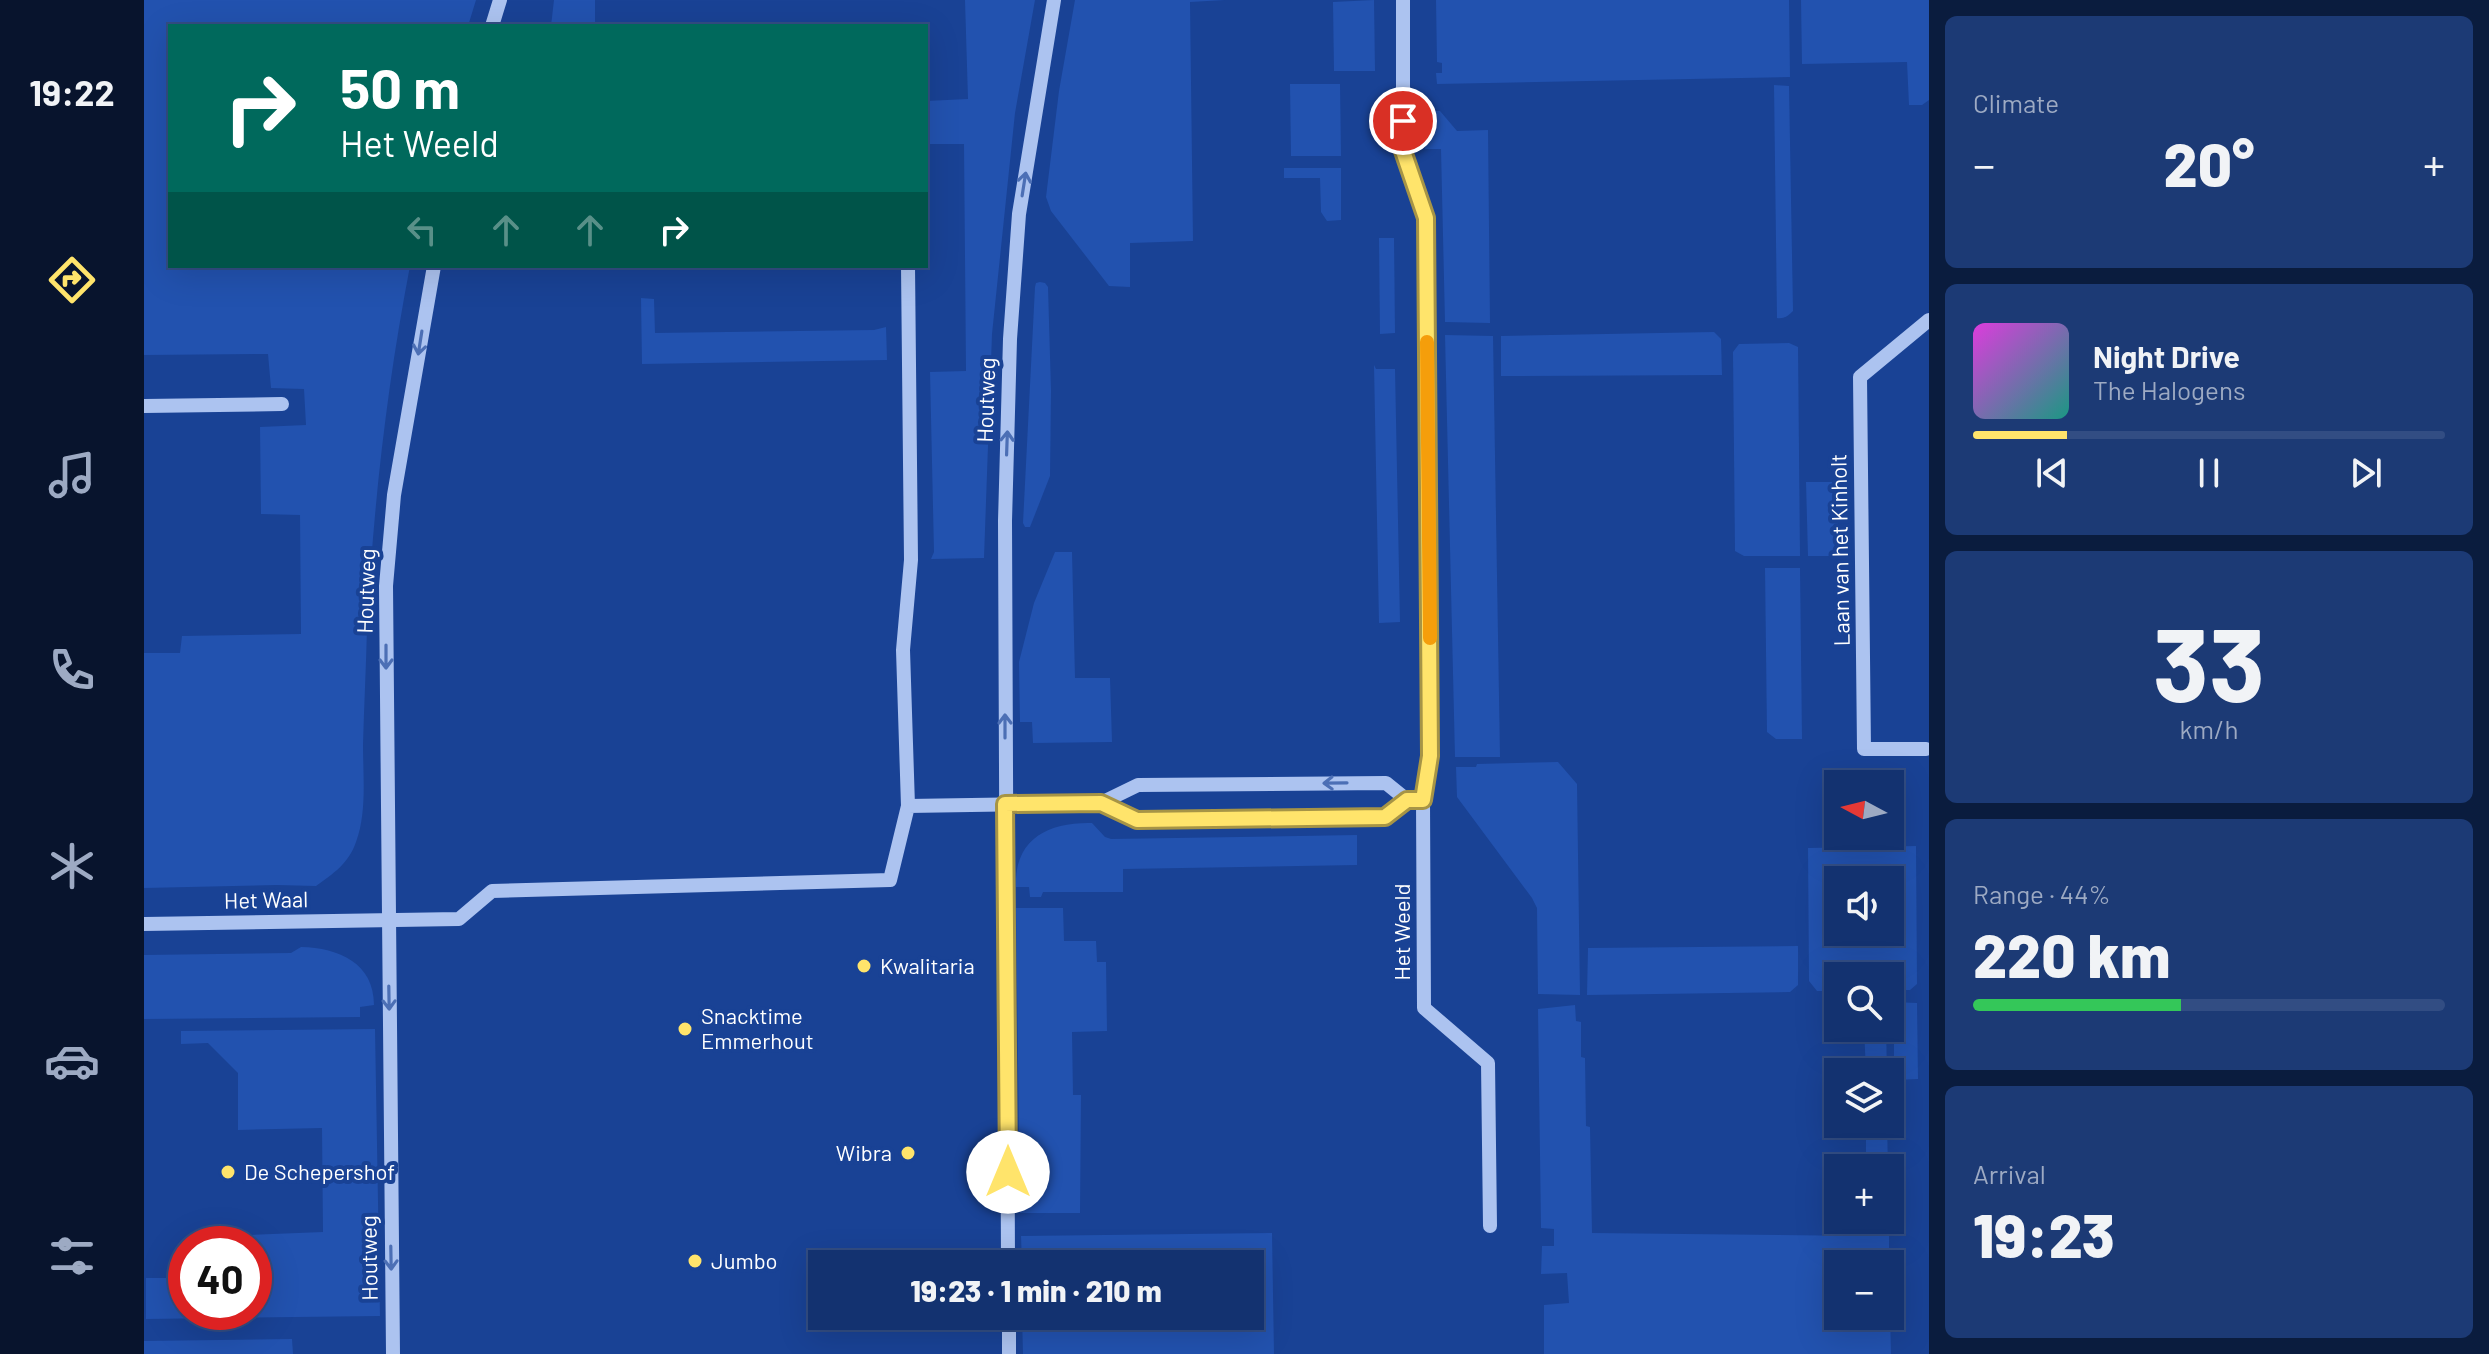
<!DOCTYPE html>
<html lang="en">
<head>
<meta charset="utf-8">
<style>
	body { margin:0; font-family:Barlow,sans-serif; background:#1c3a75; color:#f1f3f6; height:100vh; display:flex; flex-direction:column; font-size:30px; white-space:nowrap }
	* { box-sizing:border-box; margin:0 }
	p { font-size:26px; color:#9daac3 }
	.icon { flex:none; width:44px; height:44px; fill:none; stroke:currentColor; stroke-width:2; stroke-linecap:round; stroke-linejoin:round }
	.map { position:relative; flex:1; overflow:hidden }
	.panel { display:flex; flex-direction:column; gap:16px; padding:16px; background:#0a1c3e; width:560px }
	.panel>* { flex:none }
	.banner { position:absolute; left:24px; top:24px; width:760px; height:244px; border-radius:0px; box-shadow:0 8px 32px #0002,0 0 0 2px #324d83; background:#00695c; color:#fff; overflow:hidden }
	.needle { width:52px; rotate:277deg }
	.controls { position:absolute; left:1680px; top:770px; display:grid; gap:16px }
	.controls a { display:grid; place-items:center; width:80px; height:80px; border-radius:0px; background:#133270; box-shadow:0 8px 32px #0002,0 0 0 2px #324d83; font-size:40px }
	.speed { position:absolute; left:24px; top:1226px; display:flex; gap:16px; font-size:40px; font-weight:700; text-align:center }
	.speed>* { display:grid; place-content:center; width:104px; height:104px; border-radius:50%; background:#133270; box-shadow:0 8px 32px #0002,0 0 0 2px #324d83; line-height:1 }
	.speed .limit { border:12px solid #d22; background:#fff; color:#111 }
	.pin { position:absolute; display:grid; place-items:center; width:68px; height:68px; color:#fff; margin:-34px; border:4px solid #fff; border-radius:50%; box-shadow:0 2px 8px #0007 }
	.me { position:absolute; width:88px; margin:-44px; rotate:0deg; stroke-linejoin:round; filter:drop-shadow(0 0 6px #0008) }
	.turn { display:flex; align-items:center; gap:28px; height:168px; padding:0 40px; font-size:36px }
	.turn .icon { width:104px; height:104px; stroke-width:2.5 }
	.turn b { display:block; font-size:56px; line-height:68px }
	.lanes { display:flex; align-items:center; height:76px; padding:0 40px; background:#0003; justify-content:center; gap:40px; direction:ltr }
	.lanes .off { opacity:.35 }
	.big { font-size:60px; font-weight:800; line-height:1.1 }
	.panel .widget { flex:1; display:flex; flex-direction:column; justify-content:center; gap:12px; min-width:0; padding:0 28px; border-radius:12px; background:#1c3a75 }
	.panel .dial { align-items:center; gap:0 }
	.dial b { font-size:104px; line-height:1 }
	.song { display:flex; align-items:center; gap:24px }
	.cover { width:96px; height:96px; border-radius:12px; background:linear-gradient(135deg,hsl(300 70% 55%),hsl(170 70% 35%)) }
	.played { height:8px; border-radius:4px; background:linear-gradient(90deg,#ffe46b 20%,#324d83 20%) }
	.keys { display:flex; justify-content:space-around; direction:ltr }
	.heat { display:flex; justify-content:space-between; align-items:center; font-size:44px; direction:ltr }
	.charge { height:12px; border-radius:6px; background:linear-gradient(90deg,#34c759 44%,#324d83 0) }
	.trip { position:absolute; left:664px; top:1250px; width:456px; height:80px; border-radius:0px; background:#133270; box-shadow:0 8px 32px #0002,0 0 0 2px #324d83; font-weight:800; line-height:80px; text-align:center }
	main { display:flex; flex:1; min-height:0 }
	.menu { display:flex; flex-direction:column; width:144px; justify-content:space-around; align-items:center; background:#08142d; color:#9daac3 }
	.menu .icon { width:56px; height:56px }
	.menu .active { color:#ffe46b }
	.menu b { font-size:36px; color:#f1f3f6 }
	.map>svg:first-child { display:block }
</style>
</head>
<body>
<main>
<nav class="menu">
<b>19:22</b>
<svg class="icon active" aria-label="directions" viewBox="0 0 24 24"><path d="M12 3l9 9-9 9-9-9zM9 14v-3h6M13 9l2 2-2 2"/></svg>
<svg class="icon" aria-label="music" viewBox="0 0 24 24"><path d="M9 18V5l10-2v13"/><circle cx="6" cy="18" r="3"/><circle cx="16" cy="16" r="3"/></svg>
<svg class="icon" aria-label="phone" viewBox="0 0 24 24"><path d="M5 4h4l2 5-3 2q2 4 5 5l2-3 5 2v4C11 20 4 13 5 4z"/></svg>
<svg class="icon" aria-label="climate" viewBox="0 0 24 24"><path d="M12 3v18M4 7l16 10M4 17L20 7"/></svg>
<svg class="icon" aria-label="car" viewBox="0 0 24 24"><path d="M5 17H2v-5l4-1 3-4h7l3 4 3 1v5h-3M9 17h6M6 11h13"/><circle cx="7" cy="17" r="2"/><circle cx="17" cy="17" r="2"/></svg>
<svg class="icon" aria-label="filters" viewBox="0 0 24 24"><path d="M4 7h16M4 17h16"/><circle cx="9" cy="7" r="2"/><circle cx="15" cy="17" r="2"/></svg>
</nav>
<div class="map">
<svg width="1785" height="1354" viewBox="0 0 1785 1354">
	<rect width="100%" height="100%" fill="#194295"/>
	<!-- green -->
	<g fill="#2252af" fill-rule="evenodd">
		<path d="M 0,0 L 332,0 L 324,26 L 26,26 L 26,266 L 266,266 C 243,385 229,508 223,629 C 222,668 220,707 219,745 C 219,776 223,813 212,842 C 205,863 189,874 172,886 L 133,885 L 0,888 L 0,653 L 36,653 L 38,636 L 157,634 L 156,515 L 117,514 L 116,427 L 162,425 L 160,389 L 127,388 L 124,354 L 0,355 Z"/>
		<path d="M 410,0 L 451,0 L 451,26 L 407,26 Z"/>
		<path d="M 821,0 L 891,0 L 871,113 L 848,334 L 840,558 L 787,559 L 790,552 L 786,372 L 822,371 L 820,144 L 784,144 L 782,101 L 824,99 Z"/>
		<path d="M 931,0 L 1081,0 L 1046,2 L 1049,241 L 986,243 L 986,287 L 965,286 L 907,211 L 902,197 L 915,91 Z"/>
		<path d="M 1230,0 L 1231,71 L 1190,71 L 1189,2 Z"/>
		<path d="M 1292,0 L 1645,0 L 1646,77 L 1293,84 L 1292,73 L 1298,73 L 1298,63 L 1293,62 Z"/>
		<path d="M 1657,0 L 1785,0 L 1785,100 L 1778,105 L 1765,105 L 1763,62 L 1658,64 Z"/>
		<path d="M 1146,84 L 1196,84 L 1197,156 L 1147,156 Z"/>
		<path d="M 1630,85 L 1645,86 L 1649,311 C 1644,316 1640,319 1633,318 Z"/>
		<path d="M 1281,111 L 1296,111 L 1313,131 L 1344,130 L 1346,323 L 1301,322 L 1297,149 L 1281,149 Z"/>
		<path d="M 1140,168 L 1197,168 L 1197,220 L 1183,221 L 1177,212 L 1176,178 L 1140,178 Z"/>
		<path d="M 1235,238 L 1250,238 L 1251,333 L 1236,334 Z"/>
		<path d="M 896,282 L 901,283 L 904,287 L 907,391 L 906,476 L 886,527 L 881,527 L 879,523 L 891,287 L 892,283 Z"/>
		<path d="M 497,298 L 510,299 L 511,333 L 730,330 L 742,327 L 743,360 L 498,364 Z"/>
		<path d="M 1570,332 L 1577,339 L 1578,375 L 1357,376 L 1357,336 Z"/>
		<path d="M 1301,335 L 1349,336 L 1356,757 L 1311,757 Z"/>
		<path d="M 1645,343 L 1654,347 L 1656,556 L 1600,556 L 1591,551 L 1589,352 L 1595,344 Z"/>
		<path d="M 1230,365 L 1232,369 L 1251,369 L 1256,622 L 1235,623 Z"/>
		<path d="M 1662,482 L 1694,482 L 1694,556 L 1664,556 Z"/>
		<path d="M 911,552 L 928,552 L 931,678 L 966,678 L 968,742 L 889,743 L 888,722 L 876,722 L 875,662 L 890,603 Z"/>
		<path d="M 1621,568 L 1656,568 L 1658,739 L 1632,739 L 1623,732 Z"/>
		<path d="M 1414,762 L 1433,784 L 1436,995 L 1394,994 L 1393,908 L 1388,898 L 1313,797 L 1312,767 L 1332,767 L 1333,764 Z"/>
		<path d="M 948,823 L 961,837 L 967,839 L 1213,835 L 1213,865 L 979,869 L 979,892 L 899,892 L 897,897 L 886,897 L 885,887 L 872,887 C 870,839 904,822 948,823 Z"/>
		<path d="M 1772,846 L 1773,984 L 1766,990 L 1746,990 L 1746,976 L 1694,976 L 1694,991 L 1673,991 L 1665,981 L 1664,848 ZM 1694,880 L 1746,880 L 1746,932 L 1694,932 Z"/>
		<path d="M 872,908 L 919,908 L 920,941 L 952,941 L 953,962 L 962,962 L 963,1031 L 928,1032 L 929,1095 L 937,1095 L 936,1213 L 876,1213 Z"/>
		<path d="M 1654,946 L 1654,985 L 1646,992 L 1443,995 L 1444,948 Z"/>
		<path d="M 157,947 C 195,948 230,963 230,1005 L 216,1007 L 216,1017 L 0,1019 L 0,955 L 147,953 Z"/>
		<path d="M 1750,1002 L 1773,1003 L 1774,1079 L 1750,1080 Z"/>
		<path d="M 1431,1005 L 1432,1021 L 1437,1022 L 1437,1057 L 1441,1058 L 1442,1126 L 1446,1127 L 1448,1233 L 1722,1236 L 1722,1220 L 1745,1220 L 1745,1264 L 1694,1264 L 1694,1316 L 1746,1316 L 1746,1310 L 1747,1354 L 1400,1354 L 1400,1305 L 1425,1303 L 1423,1273 L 1397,1274 L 1398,1246 L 1410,1246 L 1410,1229 L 1397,1228 L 1394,1009 Z"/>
		<path d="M 1720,1028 L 1742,1028 L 1743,1072 L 1722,1072 Z"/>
		<path d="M 231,1029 L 236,1316 L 2,1319 L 2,1278 L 42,1278 L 42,1312 L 110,1312 L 110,1244 L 106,1244 L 106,1235 L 179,1232 L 178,1128 L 94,1130 L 94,1073 L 64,1043 L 37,1044 L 37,1031 Z"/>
		<path d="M 1722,1124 L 1743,1124 L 1744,1168 L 1722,1168 Z"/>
		<path d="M 1128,1233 L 1130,1354 L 879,1354 L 878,1316 L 1106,1316 L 1106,1264 L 878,1264 L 877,1236 Z"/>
		<path d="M 148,1339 L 149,1354 L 0,1354 L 0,1341 Z"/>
	</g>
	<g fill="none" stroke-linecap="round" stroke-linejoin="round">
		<!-- minor -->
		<g stroke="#acc3f0" stroke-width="14">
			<path d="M 1259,0 L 1259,151 L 1282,218 L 1286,756 L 1279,800"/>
			<path d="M 348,26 L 356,0"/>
			<path d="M 0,406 L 138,404"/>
			<path d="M 1782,749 L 1720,749 L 1716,377 L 1785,320"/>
			<path d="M 957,803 L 994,785 L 1242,783 L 1263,800"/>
			<path d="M 764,806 L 759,650 L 767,560 L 764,266"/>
			<path d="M 0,924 L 315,919 L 348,891 L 746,880 L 764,806 L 957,803 L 993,820 L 1241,817 L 1263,800 L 1279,800 L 1280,1008 L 1344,1063 L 1346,1226"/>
			<path d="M 864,1264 L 861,521 L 866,339 L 875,214 L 910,0"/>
			<path d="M 865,1316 L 865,1354"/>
			<path d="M 249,1354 L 242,586 L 250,495 L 290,266"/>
		</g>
	</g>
	<!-- one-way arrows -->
	<defs><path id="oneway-shaft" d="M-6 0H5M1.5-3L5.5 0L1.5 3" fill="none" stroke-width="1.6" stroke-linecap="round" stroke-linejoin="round" transform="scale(2)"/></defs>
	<g stroke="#4c6fb5">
		<use href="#oneway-shaft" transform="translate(880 184) rotate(-81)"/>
		<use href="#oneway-shaft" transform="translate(276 343) rotate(99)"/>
		<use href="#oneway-shaft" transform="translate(863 443) rotate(-88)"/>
		<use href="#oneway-shaft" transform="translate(242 657) rotate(90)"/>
		<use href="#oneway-shaft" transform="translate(861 726) rotate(-90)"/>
		<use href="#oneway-shaft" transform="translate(1191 783) rotate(179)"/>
		<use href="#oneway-shaft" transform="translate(245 998) rotate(89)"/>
		<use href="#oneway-shaft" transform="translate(247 1258) rotate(89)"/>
	</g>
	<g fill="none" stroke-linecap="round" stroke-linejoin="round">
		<defs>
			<path id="route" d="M 864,1172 L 861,804 L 957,803 L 993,820 L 1241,817 L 1263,800 L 1279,800 L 1286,756 L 1282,218 L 1259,151 L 1259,121"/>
		</defs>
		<!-- route casing -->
		<use href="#route" stroke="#a69446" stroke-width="20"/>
		<!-- route -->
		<use href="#route" stroke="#ffe46b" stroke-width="14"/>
		<!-- slow -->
		<path stroke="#f59e0b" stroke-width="14" d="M 1283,342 L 1286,638"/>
	</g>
	<!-- markers -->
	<g fill="#ffe46b" stroke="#194295" stroke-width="3">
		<circle cx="720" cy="966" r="8"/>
		<circle cx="541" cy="1029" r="8"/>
		<circle cx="764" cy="1153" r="8"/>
		<circle cx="84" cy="1172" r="8"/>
		<circle cx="551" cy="1261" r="8"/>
	</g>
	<g text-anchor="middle" stroke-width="8" stroke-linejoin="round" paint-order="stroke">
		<!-- street labels -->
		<g font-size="22" fill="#fff" stroke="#194295">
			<text transform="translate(842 400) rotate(-88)" y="8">Houtweg</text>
			<text transform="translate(1696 550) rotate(-91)" y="8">Laan van het Kinholt</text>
			<text transform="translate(222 591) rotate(-88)" y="8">Houtweg</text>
			<text transform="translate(122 900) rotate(-1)" y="8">Het Waal</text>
			<text transform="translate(1258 932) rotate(-90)" y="8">Het Weeld</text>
			<text transform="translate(225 1258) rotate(-91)" y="8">Houtweg</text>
		</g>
		<!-- poi labels -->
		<g font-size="22" fill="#fff" stroke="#194295" text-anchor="start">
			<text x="736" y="974">Kwalitaria</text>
			<text x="557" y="1024">Snacktime<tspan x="557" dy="25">Emmerhout</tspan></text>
			<text x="748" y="1161" text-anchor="end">Wibra</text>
			<text x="100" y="1180">De Schepershof</text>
			<text x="567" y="1269">Jumbo</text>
		</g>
	</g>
</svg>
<div class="controls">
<a><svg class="needle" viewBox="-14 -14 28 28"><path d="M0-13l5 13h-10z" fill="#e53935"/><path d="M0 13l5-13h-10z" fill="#9daac3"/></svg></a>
<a><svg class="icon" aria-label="sound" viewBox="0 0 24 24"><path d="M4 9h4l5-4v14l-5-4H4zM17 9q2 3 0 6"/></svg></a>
<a><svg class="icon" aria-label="search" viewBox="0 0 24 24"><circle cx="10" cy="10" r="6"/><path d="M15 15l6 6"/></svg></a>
<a><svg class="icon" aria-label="layers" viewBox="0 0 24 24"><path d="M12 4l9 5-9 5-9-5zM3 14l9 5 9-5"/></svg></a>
<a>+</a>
<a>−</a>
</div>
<div class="speed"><div class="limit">40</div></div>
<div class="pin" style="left:1259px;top:121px;background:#d93025"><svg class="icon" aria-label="arrive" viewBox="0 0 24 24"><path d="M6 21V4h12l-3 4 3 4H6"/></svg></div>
<svg class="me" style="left:864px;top:1172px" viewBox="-20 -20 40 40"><circle r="19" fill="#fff"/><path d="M0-13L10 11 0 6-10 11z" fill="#ffe46b"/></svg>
<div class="trip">19:23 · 1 min · 210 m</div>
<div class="banner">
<div class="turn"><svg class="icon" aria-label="right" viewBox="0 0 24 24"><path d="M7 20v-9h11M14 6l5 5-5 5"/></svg><div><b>50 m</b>Het Weeld</div></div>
<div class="lanes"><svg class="icon off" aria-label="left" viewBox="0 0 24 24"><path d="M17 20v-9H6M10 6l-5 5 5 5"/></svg><svg class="icon off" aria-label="ahead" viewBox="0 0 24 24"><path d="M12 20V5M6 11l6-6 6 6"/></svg><svg class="icon off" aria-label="ahead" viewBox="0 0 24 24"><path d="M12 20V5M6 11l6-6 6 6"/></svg><svg class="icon" aria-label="right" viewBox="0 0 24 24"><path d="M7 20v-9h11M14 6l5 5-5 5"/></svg></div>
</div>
</div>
<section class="panel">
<div class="widget"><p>Climate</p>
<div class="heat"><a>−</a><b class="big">20°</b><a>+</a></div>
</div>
<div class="widget">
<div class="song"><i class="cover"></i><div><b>Night Drive</b><p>The Halogens</p></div></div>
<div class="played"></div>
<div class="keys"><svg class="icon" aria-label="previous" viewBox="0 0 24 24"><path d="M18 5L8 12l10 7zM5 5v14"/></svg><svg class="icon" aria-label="pause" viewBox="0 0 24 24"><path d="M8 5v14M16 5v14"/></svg><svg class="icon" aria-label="next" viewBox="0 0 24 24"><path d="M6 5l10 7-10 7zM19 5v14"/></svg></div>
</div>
<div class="widget dial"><b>33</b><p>km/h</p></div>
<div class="widget"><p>Range · 44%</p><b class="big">220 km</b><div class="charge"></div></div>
<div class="widget"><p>Arrival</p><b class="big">19:23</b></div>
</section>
</main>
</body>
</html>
